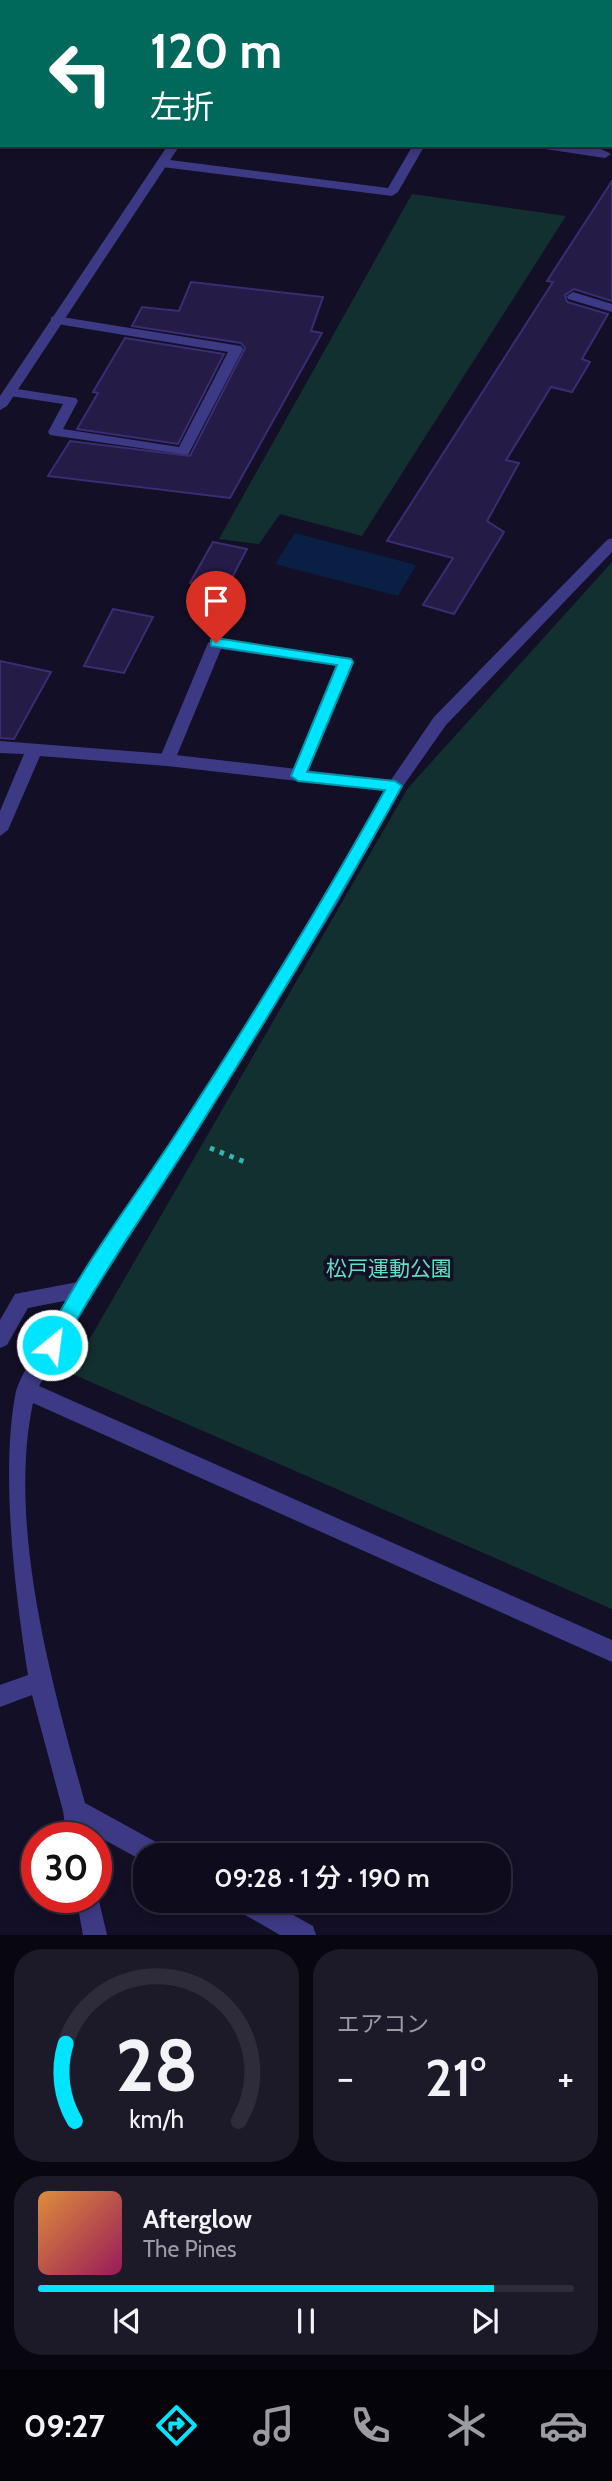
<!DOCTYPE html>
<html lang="ja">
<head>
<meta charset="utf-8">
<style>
	body { margin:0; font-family:Cabin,"Noto Sans JP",sans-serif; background:#1c1929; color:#f1f3f6; height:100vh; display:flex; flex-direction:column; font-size:26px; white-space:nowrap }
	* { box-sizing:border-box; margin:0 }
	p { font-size:23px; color:#9b9ba3 }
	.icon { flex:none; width:38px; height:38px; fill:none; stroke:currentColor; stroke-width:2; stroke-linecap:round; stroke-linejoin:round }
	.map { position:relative; height:1935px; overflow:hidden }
	.sheet { display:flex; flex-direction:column; gap:14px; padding:14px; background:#08060f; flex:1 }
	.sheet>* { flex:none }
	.banner { position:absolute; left:0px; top:0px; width:612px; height:147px; box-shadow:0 4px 10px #0003,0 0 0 2px #2e2b3b; background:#00695c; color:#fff; overflow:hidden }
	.speed { position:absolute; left:21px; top:1822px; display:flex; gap:14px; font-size:35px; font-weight:700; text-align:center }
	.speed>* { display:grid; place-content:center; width:91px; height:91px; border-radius:50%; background:#0e0b1c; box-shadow:0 4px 10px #0003,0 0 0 2px #2e2b3b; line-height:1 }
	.speed .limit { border:10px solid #d22; background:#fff; color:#111 }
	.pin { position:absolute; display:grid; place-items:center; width:60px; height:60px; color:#fff; margin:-72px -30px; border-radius:50% 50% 50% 0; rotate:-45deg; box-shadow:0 0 7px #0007 }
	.pin .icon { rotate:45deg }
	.me { position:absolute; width:77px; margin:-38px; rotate:29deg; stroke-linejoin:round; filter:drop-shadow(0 0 5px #0008) }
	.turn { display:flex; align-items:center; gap:24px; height:147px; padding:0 35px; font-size:32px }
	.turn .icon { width:91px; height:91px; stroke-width:2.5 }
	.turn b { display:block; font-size:49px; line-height:60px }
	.big { font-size:52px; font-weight:600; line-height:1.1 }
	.sheet .widget { flex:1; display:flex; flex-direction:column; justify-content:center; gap:10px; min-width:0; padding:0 24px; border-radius:28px; background:#1c1929 }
	.sheet .dial { align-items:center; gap:0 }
	.dial svg { height:182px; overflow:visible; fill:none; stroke:#2e2b3b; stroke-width:7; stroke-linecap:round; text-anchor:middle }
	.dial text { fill:#f1f3f6; stroke:none }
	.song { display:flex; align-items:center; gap:21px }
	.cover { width:84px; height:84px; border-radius:10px; background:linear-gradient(135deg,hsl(30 70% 55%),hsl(330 70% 35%)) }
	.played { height:7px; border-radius:4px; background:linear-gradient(90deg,#00e5ff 85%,#2e2b3b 85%) }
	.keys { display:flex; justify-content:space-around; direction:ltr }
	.heat { display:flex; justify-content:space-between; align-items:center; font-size:38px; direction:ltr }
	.sheet .tiles { flex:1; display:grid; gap:14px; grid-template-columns:1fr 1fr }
	.widget:last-child { grid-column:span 2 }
	.trip { position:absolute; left:133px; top:1843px; width:378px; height:70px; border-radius:28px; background:#0e0b1c; box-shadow:0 4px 10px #0003,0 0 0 2px #2e2b3b; font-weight:600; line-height:70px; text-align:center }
	.tabs { display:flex; height:112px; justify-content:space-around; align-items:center; background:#06040b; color:#9b9ba3 }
	.tabs .icon { width:49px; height:49px }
	.tabs .current { color:#00e5ff }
	.tabs b { font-size:32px; color:#f1f3f6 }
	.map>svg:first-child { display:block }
</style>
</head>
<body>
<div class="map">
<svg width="612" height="1935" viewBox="0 0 612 1935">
	<rect width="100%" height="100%" fill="#130f26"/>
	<!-- green -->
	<g fill="#12302f">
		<path d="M 412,194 L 566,216 L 362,536 L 280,514 L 259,544 L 219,539 Z"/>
		<path d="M 612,562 L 612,1609 L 70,1373 L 408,788 Z"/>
	</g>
	<!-- water -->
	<path fill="#0a1f44" d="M 295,533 L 416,565 L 398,596 L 275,564 Z"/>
	<!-- building -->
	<g fill="#241b47" stroke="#3b2d73" stroke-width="2">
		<path d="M 612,181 L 612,301 L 574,289 L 565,295 L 567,302 L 608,314 L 582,359 L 590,362 L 572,392 L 551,387 L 506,460 L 519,463 L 487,521 L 504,532 L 454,614 L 423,605 L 453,558 L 387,541 L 553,282 L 547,281 Z"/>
		<path d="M 191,282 L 323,297 L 311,331 L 322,333 L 230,498 L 48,476 L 70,441 L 190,456 L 245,348 L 241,343 L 132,326 L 142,307 L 179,311 Z"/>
		<path d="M 125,338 L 224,354 L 178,444 L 77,429 L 98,393 L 93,392 Z"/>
		<path d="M 213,542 L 247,549 L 224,593 L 190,583 Z"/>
		<path d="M 113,609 L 153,617 L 124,673 L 84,666 Z"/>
		<path d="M 0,661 L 51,672 L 14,739 L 0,738 Z"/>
	</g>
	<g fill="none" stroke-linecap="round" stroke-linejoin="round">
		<!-- path -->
		<path stroke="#2fb8b0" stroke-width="5" stroke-dasharray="4.5 6" stroke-linecap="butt" d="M 210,1148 L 245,1162"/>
		<!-- lane -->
		<g fill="#3d3a85" fill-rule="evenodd">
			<path d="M 413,145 L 425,145 L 398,192 L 392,196 L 162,167 L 156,163 L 162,159 L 388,188 Z"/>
			<path d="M 539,145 C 560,145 594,142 611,154 L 605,158 L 545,149 Z"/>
			<path d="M 573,292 L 612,304 L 612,312 L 568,299 L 567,296 Z"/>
			<path d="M 56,316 L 241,346 L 243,349 L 188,455 L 50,435 L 48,432 L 63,404 L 10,396 L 3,392 L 10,388 L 76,398 L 78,401 L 63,429 L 179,447 L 228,352 L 51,323 L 51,317 Z"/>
			<path d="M 216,638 L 351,658 L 354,662 L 304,780 L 298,782 L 290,776 L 337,666 L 221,649 L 175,760 L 173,764 L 161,764 L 159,760 L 208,643 Z"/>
			<path d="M 83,1281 L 90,1284 L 93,1290 L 90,1296 L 28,1308 L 7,1345 L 0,1348 L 0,1320 L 15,1294 Z"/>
		</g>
		<!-- street -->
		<g fill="#3d3a85" fill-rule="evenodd">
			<path d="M 272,0 L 282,0 L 271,2 Z"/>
			<rect x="0" y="93" width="2" height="6"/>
			<path d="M 168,145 L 180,145 L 7,406 L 0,410 L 0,396 Z"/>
			<path d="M 612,538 L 612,552 L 446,725 L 401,789 L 336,906 L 190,1143 L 90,1296 L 39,1386 L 612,1640 L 612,1662 L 33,1403 C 7,1525 52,1685 85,1803 L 165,1847 L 169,1855 L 145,1855 L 145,1862 L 90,1832 L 91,1838 L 67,1838 L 63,1811 L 32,1695 L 0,1707 L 0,1685 L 28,1675 C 15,1592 0,1471 16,1391 C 22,1372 36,1353 47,1335 C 81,1275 119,1219 158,1161 C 238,1040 313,917 384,791 L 167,766 L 40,756 L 8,830 L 0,836 L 0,811 L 24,754 L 0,753 L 0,741 L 167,754 L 391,780 L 434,717 L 607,540 Z"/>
			<path d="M 96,1888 L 107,1935 L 83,1935 L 76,1897 L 96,1897 Z"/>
			<path d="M 229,1900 L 266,1900 L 313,1926 L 316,1935 L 280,1935 L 233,1908 Z"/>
		</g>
	</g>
	<!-- route -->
	<path fill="#00e5ff" stroke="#0095a6" stroke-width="2" d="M 216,638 L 351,659 L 353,662 L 307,772 L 395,781 L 402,786 C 335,907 263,1026 189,1143 C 145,1212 99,1279 59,1351 L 52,1353 L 46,1351 L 43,1345 C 78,1271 131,1203 176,1134 C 249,1022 320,907 385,790 L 298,781 L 291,776 L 337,665 L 211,646 L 211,640 Z"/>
	<g text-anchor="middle" stroke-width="7" stroke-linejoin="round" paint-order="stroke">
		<!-- park labels -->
		<g font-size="21" fill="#5fe0c0" stroke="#130f26">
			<text x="389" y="1276">松戸運動公園</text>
		</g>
	</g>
</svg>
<div class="speed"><div class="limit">30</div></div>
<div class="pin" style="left:216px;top:643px;background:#d93025"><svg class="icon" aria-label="arrive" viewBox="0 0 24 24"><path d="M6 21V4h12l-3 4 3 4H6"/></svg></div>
<svg class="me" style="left:52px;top:1345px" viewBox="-20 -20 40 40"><circle r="17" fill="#00e5ff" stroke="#fff" stroke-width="3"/><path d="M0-11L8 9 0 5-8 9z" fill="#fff"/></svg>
<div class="trip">09:28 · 1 分 · 190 m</div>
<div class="banner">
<div class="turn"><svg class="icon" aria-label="left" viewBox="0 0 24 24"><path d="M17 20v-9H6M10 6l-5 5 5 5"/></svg><div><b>120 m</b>左折</div></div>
</div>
</div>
<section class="sheet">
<div class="tiles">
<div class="widget dial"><svg viewBox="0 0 100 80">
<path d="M14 69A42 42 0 1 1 86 69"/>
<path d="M14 69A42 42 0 0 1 10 35" stroke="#00e5ff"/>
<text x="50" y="56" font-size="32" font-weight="700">28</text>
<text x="50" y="72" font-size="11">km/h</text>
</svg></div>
<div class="widget"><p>エアコン</p>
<div class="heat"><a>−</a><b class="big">21°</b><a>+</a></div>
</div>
<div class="widget">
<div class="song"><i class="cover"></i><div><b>Afterglow</b><p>The Pines</p></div></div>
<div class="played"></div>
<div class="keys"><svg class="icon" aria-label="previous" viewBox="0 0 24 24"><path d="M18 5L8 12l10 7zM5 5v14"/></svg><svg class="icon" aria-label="pause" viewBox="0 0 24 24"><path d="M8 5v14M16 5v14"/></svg><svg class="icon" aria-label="next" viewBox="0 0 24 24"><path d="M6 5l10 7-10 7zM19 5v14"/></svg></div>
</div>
</div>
</section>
<nav class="tabs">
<b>09:27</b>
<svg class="icon current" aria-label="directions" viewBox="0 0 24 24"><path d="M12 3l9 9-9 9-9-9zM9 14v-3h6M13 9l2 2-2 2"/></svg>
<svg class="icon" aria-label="music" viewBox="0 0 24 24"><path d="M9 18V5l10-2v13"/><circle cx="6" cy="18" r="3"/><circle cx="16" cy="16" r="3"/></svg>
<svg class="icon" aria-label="phone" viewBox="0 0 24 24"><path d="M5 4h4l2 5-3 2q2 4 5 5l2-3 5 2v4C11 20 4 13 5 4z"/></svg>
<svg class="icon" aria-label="climate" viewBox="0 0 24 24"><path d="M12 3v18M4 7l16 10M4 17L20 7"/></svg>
<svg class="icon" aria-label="car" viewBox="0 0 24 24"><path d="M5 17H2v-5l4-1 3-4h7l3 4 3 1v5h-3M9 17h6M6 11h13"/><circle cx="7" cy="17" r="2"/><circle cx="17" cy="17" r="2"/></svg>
</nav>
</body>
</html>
